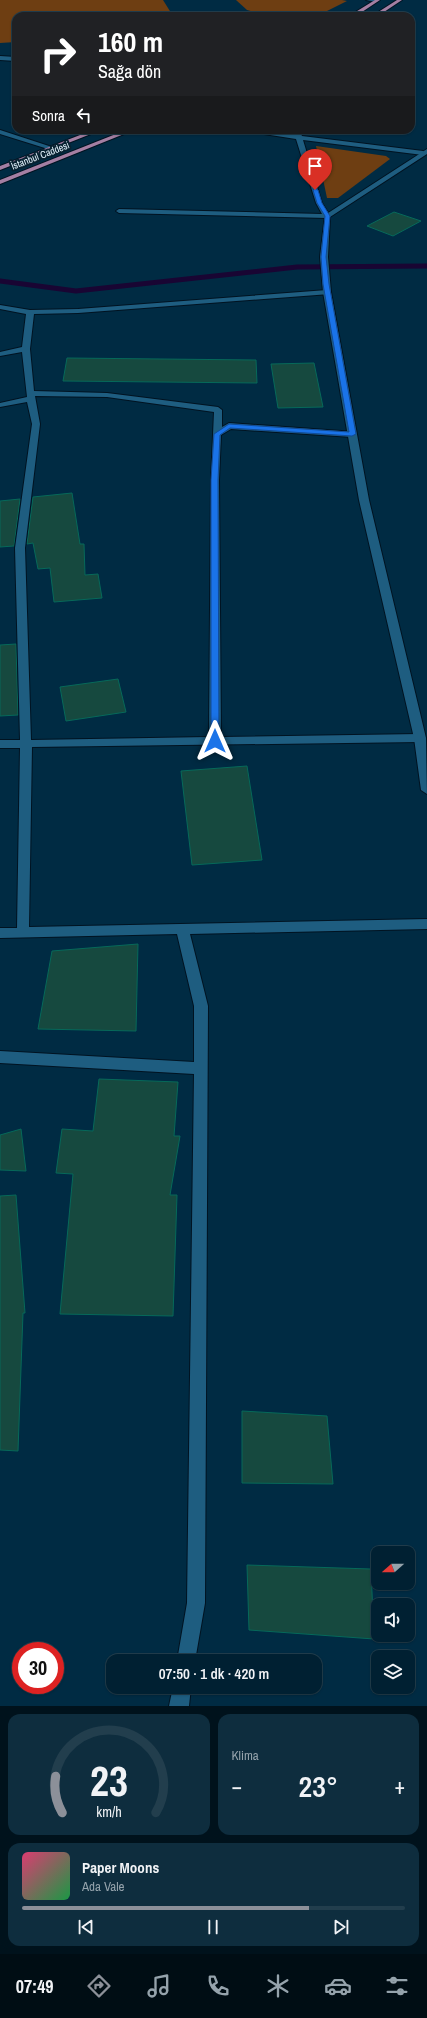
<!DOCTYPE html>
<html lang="tr">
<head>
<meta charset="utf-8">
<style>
	body { margin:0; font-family:"Archivo Narrow",sans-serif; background:#0e2d3e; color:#f1f3f6; height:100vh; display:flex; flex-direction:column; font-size:15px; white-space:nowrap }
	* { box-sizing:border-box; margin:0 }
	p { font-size:13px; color:#95a3ac }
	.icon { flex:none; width:22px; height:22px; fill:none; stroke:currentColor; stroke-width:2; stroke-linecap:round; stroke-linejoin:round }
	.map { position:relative; height:1706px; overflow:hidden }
	.drawer { display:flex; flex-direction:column; gap:8px; padding:8px; background:#00121c; flex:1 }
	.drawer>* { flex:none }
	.guide { position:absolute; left:12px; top:12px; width:403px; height:122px; border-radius:12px; box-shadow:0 1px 3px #0004,0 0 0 1px #223e4d; background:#202124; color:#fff; overflow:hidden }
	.needle { width:26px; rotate:249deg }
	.buttons { position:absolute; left:371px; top:1546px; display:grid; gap:8px }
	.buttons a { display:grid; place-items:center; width:44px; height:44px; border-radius:8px; background:#002032; box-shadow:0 1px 3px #0004,0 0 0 1px #223e4d; font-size:20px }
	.speed { position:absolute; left:12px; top:1642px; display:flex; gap:8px; font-size:20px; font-weight:700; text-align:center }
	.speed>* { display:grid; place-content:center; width:52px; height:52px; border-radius:50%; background:#002032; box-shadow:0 1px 3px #0004,0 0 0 1px #223e4d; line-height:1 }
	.speed .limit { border:6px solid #d22; background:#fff; color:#111 }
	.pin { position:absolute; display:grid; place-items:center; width:34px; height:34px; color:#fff; margin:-41px -17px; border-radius:50% 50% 50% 0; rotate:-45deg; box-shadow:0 0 4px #0007 }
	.pin .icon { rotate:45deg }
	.me { position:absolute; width:44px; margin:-22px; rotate:0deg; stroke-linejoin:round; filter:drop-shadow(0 0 3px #0008) }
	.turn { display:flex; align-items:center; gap:14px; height:84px; padding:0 20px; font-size:18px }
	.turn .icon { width:52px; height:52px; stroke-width:2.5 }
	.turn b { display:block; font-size:28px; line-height:34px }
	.then { display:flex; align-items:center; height:38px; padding:0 20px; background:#0003; gap:8px; font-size:15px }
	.big { font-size:30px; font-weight:600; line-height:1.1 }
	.drawer .card { flex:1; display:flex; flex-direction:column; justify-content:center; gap:6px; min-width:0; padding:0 14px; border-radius:12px; background:#0e2d3e }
	.drawer .dial { align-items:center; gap:0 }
	.dial svg { height:104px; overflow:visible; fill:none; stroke:#223e4d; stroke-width:7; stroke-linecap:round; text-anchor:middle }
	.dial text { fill:#f1f3f6; stroke:none }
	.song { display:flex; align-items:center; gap:12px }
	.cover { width:48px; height:48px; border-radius:6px; background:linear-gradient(135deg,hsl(340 70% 55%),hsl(140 70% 35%)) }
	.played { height:4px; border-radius:2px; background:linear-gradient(90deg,#8c9099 75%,#223e4d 75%) }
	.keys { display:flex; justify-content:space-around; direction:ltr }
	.heat { display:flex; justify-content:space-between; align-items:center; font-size:22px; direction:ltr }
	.drawer .tiles { flex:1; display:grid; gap:8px; grid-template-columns:1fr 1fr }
	.card:last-child { grid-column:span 2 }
	.trip { position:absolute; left:106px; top:1654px; width:216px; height:40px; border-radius:12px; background:#002032; box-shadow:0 1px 3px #0004,0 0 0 1px #223e4d; font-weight:600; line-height:40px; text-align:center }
	.dock { display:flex; height:64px; justify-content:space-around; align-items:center; background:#000d14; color:#95a3ac }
	.dock .icon { width:28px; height:28px }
	.dock .on { color:#8c9099 }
	.dock b { font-size:18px; color:#f1f3f6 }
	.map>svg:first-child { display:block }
</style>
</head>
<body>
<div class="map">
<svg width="427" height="1706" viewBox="0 0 427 1706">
	<rect width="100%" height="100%" fill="#002b43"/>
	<!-- green -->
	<g fill="#6e3e12">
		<path d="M 0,0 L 163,0 L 173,16 L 16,16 L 16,42 L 0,43 Z"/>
		<path d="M 236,0 L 342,0 L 347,1 L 317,16 L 268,16 L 247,10 Z"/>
		<path d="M 316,146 L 386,156 L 390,159 L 338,198 L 327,198 Z"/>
	</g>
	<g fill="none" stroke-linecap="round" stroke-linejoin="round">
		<!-- stream -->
		<path stroke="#190533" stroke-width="5" d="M 0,281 L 76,291 L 297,267 L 427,266"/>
	</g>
	<!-- building -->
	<g fill="#16493f" stroke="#06695a">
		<path d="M 394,212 L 421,221 L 393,236 L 367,226 Z"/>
		<path d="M 67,358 L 256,360 L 257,383 L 63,381 Z"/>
		<path d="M 314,363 L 323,407 L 278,408 L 271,364 Z"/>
		<path d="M 72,493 L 80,544 L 84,544 L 85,575 L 98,574 L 102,598 L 54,602 L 50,568 L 38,569 L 33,543 L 27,544 L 33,497 Z"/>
		<path d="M 20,499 L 14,546 L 0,547 L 0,501 Z"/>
		<path d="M 16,644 L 18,715 L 0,716 L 0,645 Z"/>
		<path d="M 118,679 L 126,712 L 66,721 L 60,687 Z"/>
		<path d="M 247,766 L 262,860 L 192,865 L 181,771 Z"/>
		<path d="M 138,944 L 136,1031 L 38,1029 L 52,951 Z"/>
		<path d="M 99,1079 L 178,1082 L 174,1136 L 180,1136 L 170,1195 L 177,1195 L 173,1316 L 60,1314 L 73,1174 L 56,1173 L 62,1129 L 93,1131 Z"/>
		<path d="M 21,1129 L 26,1171 L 0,1170 L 0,1135 Z"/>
		<path d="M 16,1195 L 25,1313 L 23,1313 L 18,1451 L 0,1450 L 0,1196 Z"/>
		<path d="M 242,1411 L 327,1416 L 333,1484 L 242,1483 Z"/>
		<path d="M 247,1565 L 371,1569 L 374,1639 L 249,1630 Z"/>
	</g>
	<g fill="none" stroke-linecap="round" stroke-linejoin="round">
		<defs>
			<g id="street">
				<path d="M 366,0 L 378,0 L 378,1 L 376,2 Z"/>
				<path d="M 0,56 L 16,57 L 16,61 L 0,60 Z"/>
				<path d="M 0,130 L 52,147 L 53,148 L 48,149 L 0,134 Z"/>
				<path d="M 238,130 L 255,130 L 295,135 L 295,130 L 299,130 L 302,136 L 423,151 L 426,153 L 423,155 L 303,140 L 322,203 L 330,216 L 327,218 L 119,213 L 116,211 L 119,209 L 322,214 L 316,203 L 296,139 Z"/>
				<path d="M 327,290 L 330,290 L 330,294 L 78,313 L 34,314 L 30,349 L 34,391 L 107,393 L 218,407 L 222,410 L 222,427 L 229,423 L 355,432 L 356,434 L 352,437 L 231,429 L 221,435 L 219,480 L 221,737 L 420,734 L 426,738 L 420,742 L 32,747 L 29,927 L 427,919 L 427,929 L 190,934 L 208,1006 L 205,1603 L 195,1661 L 177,1661 L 187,1603 L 194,1074 L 0,1063 L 0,1051 L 194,1062 L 194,1006 L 177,934 L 0,938 L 0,928 L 17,928 L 20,748 L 0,748 L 0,740 L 20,740 L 15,548 L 32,424 L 27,402 L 0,407 L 0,403 L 27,397 L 22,352 L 0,356 L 0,352 L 22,347 L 26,314 L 0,309 L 0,305 L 30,310 L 78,309 ZM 35,396 L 107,397 L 214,412 L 211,480 L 209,737 L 31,740 L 25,548 L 40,424 Z"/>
				<path d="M 173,1687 L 191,1687 L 189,1706 L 169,1706 Z"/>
			</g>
			<path id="secondary" d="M 427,149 L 427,154 L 330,217 L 328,257 L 331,292 L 369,500 L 426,738 L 427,794 L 421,790 L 414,738 L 359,500 L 323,292 L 320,257 L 325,215 Z"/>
			<g id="primary">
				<path d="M 375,0 L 380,0 L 356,16 L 349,16 Z"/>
				<path d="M 397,0 L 402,0 L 378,16 L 372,16 Z"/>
				<path d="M 93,130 L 101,130 L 0,170 L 0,166 Z"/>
				<path d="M 126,130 L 134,130 L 0,184 L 0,180 Z"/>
			</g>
		</defs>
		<!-- street casing -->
		<use href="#street" stroke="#001321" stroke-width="2"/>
		<!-- secondary casing -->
		<use href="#secondary" stroke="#001321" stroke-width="2"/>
		<!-- primary casing -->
		<use href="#primary" stroke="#001321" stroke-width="2"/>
		<!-- street -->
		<use href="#street" fill="#1e5d80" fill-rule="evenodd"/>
		<!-- secondary -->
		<use href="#secondary" fill="#1e5d80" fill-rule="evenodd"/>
		<!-- primary -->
		<use href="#primary" fill="#a47fa3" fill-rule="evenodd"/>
	</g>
	<!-- route -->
	<path fill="#1a73e8" stroke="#114b97" d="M 315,188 L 318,190 L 322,203 L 330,216 L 326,257 L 329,284 L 356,434 L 352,436 L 230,428 L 220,435 L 218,480 L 219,741 L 215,744 L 211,741 L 211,480 L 214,434 L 229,424 L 349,432 L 323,284 L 321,257 L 325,216 L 317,203 L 313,190 Z"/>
	<g text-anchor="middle" stroke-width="4" stroke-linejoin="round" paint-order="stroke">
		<!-- far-street labels -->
		<g font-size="10" fill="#e3f2fc" stroke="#072130">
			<text transform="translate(40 155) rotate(-21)" y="4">İstanbul Caddesi</text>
		</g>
	</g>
</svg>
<div class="buttons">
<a><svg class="needle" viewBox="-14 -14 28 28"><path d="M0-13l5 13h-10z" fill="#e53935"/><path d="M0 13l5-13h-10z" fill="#95a3ac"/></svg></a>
<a><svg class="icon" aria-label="sound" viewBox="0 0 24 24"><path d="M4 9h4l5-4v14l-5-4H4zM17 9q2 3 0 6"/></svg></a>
<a><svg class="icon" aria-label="layers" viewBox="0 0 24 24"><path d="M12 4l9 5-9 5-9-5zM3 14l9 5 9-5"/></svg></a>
</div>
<div class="speed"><div class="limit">30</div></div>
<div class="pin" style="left:315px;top:190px;background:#d93025"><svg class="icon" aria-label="arrive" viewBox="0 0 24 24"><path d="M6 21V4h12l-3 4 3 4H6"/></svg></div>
<svg class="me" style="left:215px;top:741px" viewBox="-20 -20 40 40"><path d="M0-17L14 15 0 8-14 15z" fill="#1a73e8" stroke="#fff" stroke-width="4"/></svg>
<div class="trip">07:50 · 1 dk · 420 m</div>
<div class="guide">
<div class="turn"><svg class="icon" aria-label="right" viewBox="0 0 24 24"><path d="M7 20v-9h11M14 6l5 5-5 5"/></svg><div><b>160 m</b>Sağa dön</div></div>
<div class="then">Sonra<svg class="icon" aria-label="left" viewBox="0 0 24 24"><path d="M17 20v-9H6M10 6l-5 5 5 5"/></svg></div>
</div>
</div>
<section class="drawer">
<div class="tiles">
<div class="card dial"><svg viewBox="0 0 100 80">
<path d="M14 69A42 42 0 1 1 86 69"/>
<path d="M14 69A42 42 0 0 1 9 41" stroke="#8c9099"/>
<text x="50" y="56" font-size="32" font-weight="700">23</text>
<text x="50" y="72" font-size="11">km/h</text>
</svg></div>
<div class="card"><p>Klima</p>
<div class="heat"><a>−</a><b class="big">23°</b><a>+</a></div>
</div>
<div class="card">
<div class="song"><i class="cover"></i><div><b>Paper Moons</b><p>Ada Vale</p></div></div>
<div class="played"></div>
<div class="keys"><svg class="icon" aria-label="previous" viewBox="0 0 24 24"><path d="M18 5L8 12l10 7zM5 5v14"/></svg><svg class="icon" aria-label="pause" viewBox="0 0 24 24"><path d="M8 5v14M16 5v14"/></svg><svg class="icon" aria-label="next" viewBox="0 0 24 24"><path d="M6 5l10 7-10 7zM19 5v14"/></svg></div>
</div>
</div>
</section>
<nav class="dock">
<b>07:49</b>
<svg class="icon on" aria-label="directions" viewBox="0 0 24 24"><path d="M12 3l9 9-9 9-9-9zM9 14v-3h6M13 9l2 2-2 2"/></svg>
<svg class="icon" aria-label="music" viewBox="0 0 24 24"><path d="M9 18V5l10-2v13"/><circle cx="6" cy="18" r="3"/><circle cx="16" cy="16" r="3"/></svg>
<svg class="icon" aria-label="phone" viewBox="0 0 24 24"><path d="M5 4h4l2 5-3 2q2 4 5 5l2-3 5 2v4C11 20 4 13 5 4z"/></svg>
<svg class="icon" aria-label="climate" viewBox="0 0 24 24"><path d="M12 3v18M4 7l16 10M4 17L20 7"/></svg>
<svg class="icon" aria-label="car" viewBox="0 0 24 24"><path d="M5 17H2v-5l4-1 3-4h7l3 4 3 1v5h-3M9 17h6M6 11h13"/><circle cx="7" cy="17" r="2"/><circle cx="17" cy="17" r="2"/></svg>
<svg class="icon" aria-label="filters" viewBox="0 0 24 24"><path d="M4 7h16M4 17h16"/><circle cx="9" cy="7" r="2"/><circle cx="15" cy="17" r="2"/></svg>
</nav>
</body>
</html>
